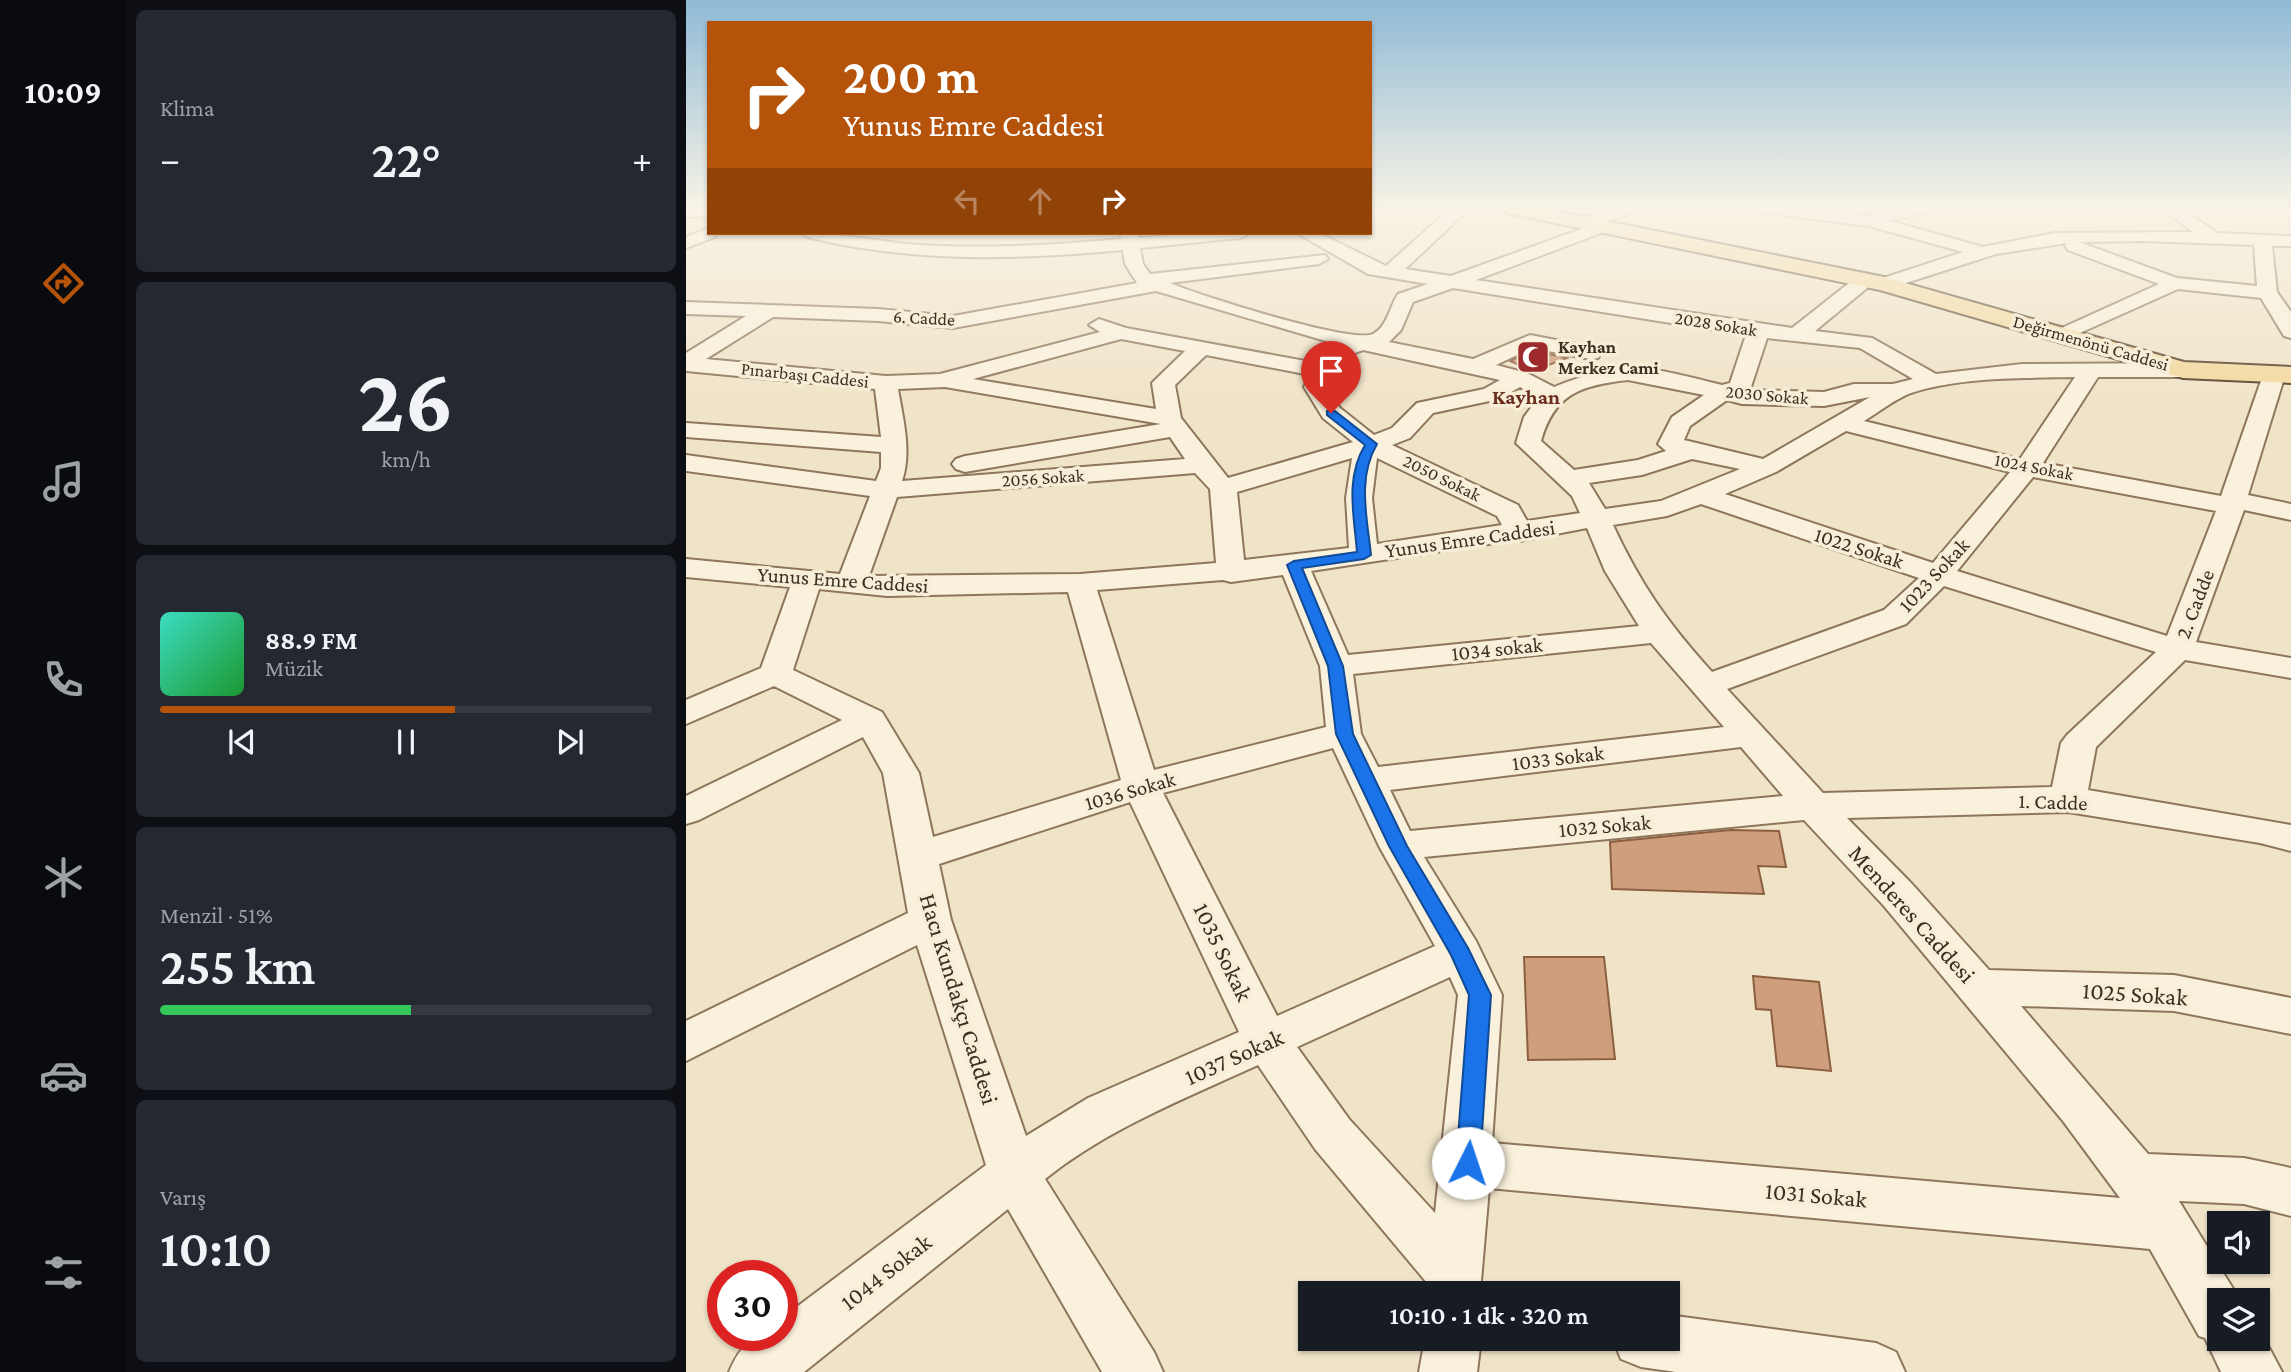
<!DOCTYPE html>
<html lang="tr">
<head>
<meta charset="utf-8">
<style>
	body { margin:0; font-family:"Crimson Pro",serif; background:#242831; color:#f1f3f6; height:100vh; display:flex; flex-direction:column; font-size:26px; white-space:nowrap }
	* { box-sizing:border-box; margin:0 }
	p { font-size:23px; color:#9ea1a6 }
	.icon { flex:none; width:38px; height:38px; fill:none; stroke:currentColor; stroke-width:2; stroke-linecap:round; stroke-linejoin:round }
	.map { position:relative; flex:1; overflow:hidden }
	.details { display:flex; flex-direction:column; gap:10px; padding:10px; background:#0d0f14; width:560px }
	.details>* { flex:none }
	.hud { position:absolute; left:21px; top:21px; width:665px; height:214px; border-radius:0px; box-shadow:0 2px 5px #0004; background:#b45309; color:#fff; overflow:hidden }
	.buttons { position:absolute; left:1521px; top:1211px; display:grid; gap:14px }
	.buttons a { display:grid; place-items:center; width:63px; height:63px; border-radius:0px; background:#171b24; box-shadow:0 2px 5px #0004; font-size:35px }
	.speed { position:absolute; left:21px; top:1260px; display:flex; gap:14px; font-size:35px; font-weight:700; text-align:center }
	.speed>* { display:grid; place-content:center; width:91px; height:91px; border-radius:50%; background:#171b24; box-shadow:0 2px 5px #0004; line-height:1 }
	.speed .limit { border:10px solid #d22; background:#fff; color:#111 }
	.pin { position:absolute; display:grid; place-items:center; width:60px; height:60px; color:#fff; margin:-72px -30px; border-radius:50% 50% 50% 0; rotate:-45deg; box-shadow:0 0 7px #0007 }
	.pin .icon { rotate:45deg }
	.me { position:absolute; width:77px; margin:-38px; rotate:4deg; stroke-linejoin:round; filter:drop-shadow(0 0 5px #0008) }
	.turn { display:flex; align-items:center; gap:24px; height:147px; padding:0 21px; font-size:32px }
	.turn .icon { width:91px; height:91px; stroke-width:2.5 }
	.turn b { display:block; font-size:49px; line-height:60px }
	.lanes { display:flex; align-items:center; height:66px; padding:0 21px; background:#0003; justify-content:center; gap:35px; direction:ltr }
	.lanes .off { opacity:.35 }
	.big { font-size:52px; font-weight:600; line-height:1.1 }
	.details .tile { flex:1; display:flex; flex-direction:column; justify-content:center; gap:10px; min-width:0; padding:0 24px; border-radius:10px; background:#242831 }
	.details .dial { align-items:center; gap:0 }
	.dial b { font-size:91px; line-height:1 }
	.song { display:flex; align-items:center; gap:21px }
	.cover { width:84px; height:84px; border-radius:10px; background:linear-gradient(135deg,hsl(170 70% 55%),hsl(130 70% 35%)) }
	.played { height:7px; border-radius:4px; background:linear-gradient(90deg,#b45309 60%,#363941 60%) }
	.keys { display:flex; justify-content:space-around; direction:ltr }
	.heat { display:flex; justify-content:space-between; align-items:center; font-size:38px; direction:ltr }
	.charge { height:10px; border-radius:5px; background:linear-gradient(90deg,#34c759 51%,#363941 0) }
	.trip { position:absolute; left:612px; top:1281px; width:382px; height:70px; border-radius:0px; background:#171b24; box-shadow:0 2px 5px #0004; font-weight:600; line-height:70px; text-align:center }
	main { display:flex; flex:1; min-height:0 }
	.tabs { display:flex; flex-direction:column; width:126px; justify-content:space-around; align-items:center; background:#090b0e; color:#9ea1a6 }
	.tabs .icon { width:49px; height:49px }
	.tabs .active { color:#b45309 }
	.tabs b { font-size:32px; color:#f1f3f6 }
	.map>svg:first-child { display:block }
</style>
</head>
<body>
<main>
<nav class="tabs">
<b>10:09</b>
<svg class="icon active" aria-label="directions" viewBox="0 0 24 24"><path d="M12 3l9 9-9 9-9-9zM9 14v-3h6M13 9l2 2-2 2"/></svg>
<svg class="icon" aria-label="music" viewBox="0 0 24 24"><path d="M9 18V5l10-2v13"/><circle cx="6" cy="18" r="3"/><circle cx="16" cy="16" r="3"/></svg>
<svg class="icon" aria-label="phone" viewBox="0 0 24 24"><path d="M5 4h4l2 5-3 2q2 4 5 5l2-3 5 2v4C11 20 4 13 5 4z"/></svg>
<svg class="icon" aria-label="climate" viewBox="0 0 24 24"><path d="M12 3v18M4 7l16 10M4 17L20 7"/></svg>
<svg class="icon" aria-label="car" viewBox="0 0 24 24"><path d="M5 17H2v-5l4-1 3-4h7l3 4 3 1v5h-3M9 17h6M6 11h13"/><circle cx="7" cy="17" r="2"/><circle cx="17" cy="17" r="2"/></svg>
<svg class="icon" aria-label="filters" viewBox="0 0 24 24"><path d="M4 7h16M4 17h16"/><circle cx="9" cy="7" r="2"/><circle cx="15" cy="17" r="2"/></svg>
</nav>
<section class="details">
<div class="tile"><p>Klima</p>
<div class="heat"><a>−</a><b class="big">22°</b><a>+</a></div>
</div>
<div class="tile dial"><b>26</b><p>km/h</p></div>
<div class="tile">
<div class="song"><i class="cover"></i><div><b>88.9 FM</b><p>Müzik</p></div></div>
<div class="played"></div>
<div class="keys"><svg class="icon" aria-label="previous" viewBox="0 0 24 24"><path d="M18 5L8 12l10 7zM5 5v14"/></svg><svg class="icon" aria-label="pause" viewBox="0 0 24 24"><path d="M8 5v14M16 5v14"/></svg><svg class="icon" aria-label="next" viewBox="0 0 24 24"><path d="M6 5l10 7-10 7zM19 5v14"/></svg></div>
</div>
<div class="tile"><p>Menzil · 51%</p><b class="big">255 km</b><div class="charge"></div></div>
<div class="tile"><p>Varış</p><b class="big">10:10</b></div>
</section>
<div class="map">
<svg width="1605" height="1372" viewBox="0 0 1605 1372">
	<rect width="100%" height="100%" fill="#f0e4c8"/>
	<!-- building -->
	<g fill="#cf9f7d" stroke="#8d5f41" stroke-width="2">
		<path d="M 846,351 L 878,357 L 881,358 L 847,371 L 824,361 Z"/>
		<path d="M 1044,830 L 1093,831 L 1100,867 L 1072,866 L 1078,894 L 926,889 L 924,842 Z"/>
		<path d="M 838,957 L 918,957 L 929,1059 L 842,1060 Z"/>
		<path d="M 1067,976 L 1133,982 L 1145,1071 L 1091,1066 L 1085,1010 L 1070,1009 Z"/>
	</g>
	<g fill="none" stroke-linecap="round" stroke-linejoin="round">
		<defs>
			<g id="minor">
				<path d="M 0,207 L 23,207 L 23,216 L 0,217 Z"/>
				<path d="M 766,207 L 785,207 L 719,269 L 765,276 L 898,228 L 891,223 L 894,219 L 934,207 L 960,207 L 921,222 L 926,226 L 923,230 L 790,280 L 1106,328 L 1172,276 L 1179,274 L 1189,280 L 1186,284 L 1129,331 L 1186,338 L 1250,374 L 1336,364 L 1497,363 L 1508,370 L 1497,377 L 1412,377 L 1357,463 L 1535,496 L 1577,375 L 1580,370 L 1596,370 L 1599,375 L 1562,495 L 1605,504 L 1605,520 L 1558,510 L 1510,642 L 1605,658 L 1605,678 L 1499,660 L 1410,747 L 1402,790 L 1605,825 L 1605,851 L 1574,843 L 1382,812 L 1161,818 L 1226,884 L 1303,970 L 1488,975 L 1605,998 L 1605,1034 L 1488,1011 L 1335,1006 L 1462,1154 L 1558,1158 L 1605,1168 L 1605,1216 L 1558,1204 L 1493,1201 L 1554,1300 L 1533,1300 L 1533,1339 L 1572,1339 L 1572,1327 L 1596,1372 L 1535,1372 L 1519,1338 L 1513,1336 L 1464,1249 L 803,1188 L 794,1293 L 744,1293 L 742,1284 L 629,1149 L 572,1065 C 498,1099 423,1128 359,1179 L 468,1352 L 477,1372 L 416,1372 L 322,1209 L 118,1372 L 43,1372 C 55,1344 65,1335 96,1335 L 96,1318 L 300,1165 L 231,945 L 0,1061 L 0,1021 L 222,913 L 197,773 L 177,737 L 13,820 L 0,824 L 0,796 L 156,720 L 88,686 L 0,724 L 0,700 L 75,668 L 104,587 L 0,577 L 0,559 L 154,574 L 184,496 L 0,471 L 0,455 L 190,481 L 195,468 L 195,452 L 0,437 L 0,423 L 195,437 L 189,389 L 0,371 L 0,353 L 60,316 L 0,314 L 0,302 L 192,309 L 267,316 L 451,283 L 439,264 L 437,250 C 330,260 226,263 121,237 L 118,233 C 158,233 196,243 236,245 C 303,249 369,245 435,239 L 434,233 L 452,233 L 453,238 L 502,233 L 564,233 L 555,238 L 454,248 L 457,264 L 464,274 L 639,255 L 642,259 L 633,264 L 484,283 C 512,295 665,344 687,334 C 701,327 704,306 712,294 L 742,284 L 682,274 L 611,233 L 633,233 L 700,266 ZM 767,288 L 1060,335 L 1044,383 L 1036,385 C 962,367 942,358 868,387 L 841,373 L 810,365 L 846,348 L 904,359 L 912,358 L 915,353 L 912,348 L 844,335 L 787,359 L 703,342 L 715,330 L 727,302 ZM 470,291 L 650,344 L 630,363 L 440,328 L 413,319 L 403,325 L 414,332 L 254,374 L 200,376 L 20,359 L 87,317 L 192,321 L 267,328 ZM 1081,338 L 1174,348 L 1227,379 L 1207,384 L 1168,384 L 1138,392 L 1064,390 ZM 435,339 L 499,351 L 466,383 L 470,409 L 287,379 ZM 677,350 L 814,380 L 798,389 L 731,403 L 706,428 L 688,435 L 654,408 L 640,387 C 649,368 657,356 677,350 ZM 520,355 L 624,375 L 618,387 L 637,418 L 667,442 L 542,478 L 495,418 L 489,385 ZM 1389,377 L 1334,459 L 1178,421 C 1193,412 1209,399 1225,393 C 1273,377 1339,378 1389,377 ZM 942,380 L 1018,395 L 986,417 L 972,444 L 980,451 L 952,460 L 888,470 L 855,441 C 868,394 895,385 942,380 ZM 259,387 L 475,424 L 279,456 L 270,459 L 266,464 L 270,469 L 279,472 L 484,437 L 499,459 L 216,481 C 226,452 217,419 212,389 ZM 834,387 L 853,397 L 838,417 L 830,443 L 886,496 L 894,513 L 841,521 L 832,505 L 706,445 L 724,438 L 747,413 L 813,399 ZM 1184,397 L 1077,459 L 998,440 L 1004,426 L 1041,400 L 1056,404 L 1138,406 ZM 1160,431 L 1324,472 L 1247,563 L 1039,494 L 1090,472 ZM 666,458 L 660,498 L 663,548 L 558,560 L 551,492 ZM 691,458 L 811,516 L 816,525 L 691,544 L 686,498 ZM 1006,459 L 1054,469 L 975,501 L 919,509 L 903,483 L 956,475 ZM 509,473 L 524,489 L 530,563 L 394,574 L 183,576 L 211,497 ZM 1347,477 L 1530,511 L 1481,636 L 1271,571 ZM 1015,504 L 1233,578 L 1198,610 L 1026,672 C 981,622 955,585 927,525 L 981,516 ZM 901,528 L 919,571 L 953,626 L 662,655 L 625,571 L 828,540 L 834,541 ZM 597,575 L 634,666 L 640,727 L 468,770 L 411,590 L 537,580 L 545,582 ZM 1258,586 L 1470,652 L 1381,735 L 1375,743 L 1366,787 L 1137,793 L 1041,689 L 1220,624 ZM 133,589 L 201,596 L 382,592 L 435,780 L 247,837 L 233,773 L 196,712 L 107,670 ZM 965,643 L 1038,727 L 692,767 L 675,734 L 667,674 ZM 1055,747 L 1097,796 L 724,831 L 704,790 ZM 647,748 L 693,846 L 749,946 L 591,1016 L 477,793 ZM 444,802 L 553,1032 L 402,1098 L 340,1136 L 265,920 L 253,864 ZM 1118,820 L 1198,906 L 1377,1121 L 1434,1198 L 806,1143 L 816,995 L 790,941 L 738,857 ZM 764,977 L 772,995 L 749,1213 L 663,1119 L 611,1047 Z"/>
				<path d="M 1067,207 L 1115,207 L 1184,216 L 1221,207 L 1251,207 L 1249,210 L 1204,221 L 1297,247 L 1369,233 L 1507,232 L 1474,207 L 1493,207 L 1531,233 L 1605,236 L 1605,246 L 1586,246 L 1591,292 L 1605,312 L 1605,338 L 1598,336 L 1575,298 L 1492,289 L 1376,341 L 1369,339 L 1366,335 L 1369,331 L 1473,284 L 1382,250 L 1379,246 L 1381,243 L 1310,254 L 1198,290 L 1191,288 L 1188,284 L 1191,280 L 1277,252 L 1183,226 L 1075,212 ZM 1457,241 L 1568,245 L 1571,286 L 1491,278 L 1393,242 Z"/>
				<path d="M 23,228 L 23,233 L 32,233 L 29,237 L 0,248 L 0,237 Z"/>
				<path d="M 982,1315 L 1190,1343 L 1210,1352 L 1219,1372 L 990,1372 L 955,1367 L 935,1359 L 927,1339 L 982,1339 Z"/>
				<path d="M 739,1339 L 795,1339 L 791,1372 L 733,1372 Z"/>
			</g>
			<path id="major" d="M 812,207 L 850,207 L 1198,277 L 1498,362 L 1605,367 L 1605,383 L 1497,378 L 1194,290 L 821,213 Z"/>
		</defs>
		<!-- minor casing -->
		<use href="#minor" stroke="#8d765c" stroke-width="4"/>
		<!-- major casing -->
		<use href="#major" stroke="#5b4430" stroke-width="4"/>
		<!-- minor -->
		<use href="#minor" fill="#faf1dc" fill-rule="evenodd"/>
		<!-- major -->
		<use href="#major" fill="#f3d9a0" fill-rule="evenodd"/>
	</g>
	<!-- sky -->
	<linearGradient id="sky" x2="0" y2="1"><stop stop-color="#8fbad6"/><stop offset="0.52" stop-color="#f8f3e6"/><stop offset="1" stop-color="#f8f3e6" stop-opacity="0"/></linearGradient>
	<rect width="1605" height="399" fill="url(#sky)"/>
	<!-- route -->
	<path fill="#1a73e8" stroke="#114b97" stroke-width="2" d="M 641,411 L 649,411 L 691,444 C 671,478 681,517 685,555 L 678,559 L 616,568 L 657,666 L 667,734 L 721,846 L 782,948 L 805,995 L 794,1163 L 790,1171 L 782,1174 L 773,1171 L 770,1163 L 783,995 L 765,955 L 703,846 L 650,734 L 642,666 L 601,565 L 608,561 L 671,552 C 668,515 659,478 679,445 L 641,415 Z"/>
	<!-- icons -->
	<defs>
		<symbol id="mosque-square" viewBox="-11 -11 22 22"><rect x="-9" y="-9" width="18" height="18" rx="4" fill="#9e2a2b" stroke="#f7eed8"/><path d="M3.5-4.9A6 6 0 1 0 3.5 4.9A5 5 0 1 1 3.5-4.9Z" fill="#fff"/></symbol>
	</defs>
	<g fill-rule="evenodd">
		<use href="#mosque-square" x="828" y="338" width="38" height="38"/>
	</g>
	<g text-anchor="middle" stroke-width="7" stroke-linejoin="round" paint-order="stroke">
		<!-- far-street labels -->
		<g font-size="18" fill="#3d2e20" stroke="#f7eed8">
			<text transform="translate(238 318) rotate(3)" y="6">6. Cadde</text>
			<text transform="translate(1030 324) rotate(9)" y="6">2028 Sokak</text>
			<text transform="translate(1405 343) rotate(16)" y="6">Değirmenönü Caddesi</text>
			<text transform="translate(119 375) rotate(6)" y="6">Pınarbaşı Caddesi</text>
			<text transform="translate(1081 395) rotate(5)" y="6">2030 Sokak</text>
			<text transform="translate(1348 467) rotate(11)" y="6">1024 Sokak</text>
			<text transform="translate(357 478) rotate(-4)" y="6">2056 Sokak</text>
			<text transform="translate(756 478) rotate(26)" y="6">2050 Sokak</text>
		</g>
		<!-- far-poi labels -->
		<g font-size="18" font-weight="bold" fill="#3d2e20" stroke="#f7eed8" text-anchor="start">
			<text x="872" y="353">Kayhan<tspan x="872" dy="21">Merkez Cami</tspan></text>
		</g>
		<!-- far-quarter labels -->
		<g font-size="21" font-weight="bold" fill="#6b2e1e" stroke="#f7eed8">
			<text x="840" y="404">Kayhan</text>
		</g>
		<!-- street labels -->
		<g font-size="21" fill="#3d2e20" stroke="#f7eed8">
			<text transform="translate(784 539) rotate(-8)" y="7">Yunus Emre Caddesi</text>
			<text transform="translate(1173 548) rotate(18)" y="7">1022 Sokak</text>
			<text transform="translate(1248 575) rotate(-47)" y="7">1023 Sokak</text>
			<text transform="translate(157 580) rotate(4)" y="7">Yunus Emre Caddesi</text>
			<text transform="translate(1509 604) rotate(-69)" y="7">2. Cadde</text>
			<text transform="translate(811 649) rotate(-6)" y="7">1034 sokak</text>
			<text transform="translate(872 758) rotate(-7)" y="7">1033 Sokak</text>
			<text transform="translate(444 791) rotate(-16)" y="7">1036 Sokak</text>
			<text transform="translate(1367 802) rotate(2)" y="7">1. Cadde</text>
			<text transform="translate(919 826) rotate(-5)" y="7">1032 Sokak</text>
		</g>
		<!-- near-street labels -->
		<g font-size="24" fill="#3d2e20" stroke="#f7eed8">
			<text transform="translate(1226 914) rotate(48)" y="8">Menderes Caddesi</text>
			<text transform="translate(537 952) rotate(64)" y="8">1035 Sokak</text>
			<text transform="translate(1449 994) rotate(4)" y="8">1025 Sokak</text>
			<text transform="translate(273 999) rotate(73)" y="8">Hacı Kundakçı Caddesi</text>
			<text transform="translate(548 1057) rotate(-24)" y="8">1037 Sokak</text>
			<text transform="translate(1130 1195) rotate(5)" y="8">1031 Sokak</text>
			<text transform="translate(200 1272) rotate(-38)" y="8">1044 Sokak</text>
		</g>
	</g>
</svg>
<div class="buttons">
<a><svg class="icon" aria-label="sound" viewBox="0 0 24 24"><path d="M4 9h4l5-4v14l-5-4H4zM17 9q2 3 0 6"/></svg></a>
<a><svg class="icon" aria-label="layers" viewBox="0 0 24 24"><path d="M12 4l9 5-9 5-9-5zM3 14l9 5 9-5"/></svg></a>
</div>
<div class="speed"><div class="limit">30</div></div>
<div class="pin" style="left:645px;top:413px;background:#d93025"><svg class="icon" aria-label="arrive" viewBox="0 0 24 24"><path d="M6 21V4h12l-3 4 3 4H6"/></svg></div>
<svg class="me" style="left:782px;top:1163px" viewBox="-20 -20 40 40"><circle r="19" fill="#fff"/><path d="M0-13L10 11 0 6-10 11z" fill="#1a73e8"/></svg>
<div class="trip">10:10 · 1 dk · 320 m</div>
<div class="hud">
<div class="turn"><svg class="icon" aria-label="right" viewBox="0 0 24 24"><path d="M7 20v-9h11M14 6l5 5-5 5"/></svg><div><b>200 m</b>Yunus Emre Caddesi</div></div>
<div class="lanes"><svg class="icon off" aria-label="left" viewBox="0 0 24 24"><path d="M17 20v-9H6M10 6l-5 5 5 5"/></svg><svg class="icon off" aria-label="ahead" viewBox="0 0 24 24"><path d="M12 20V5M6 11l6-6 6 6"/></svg><svg class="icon" aria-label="right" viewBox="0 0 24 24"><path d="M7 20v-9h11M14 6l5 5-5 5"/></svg></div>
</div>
</div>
</main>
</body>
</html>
